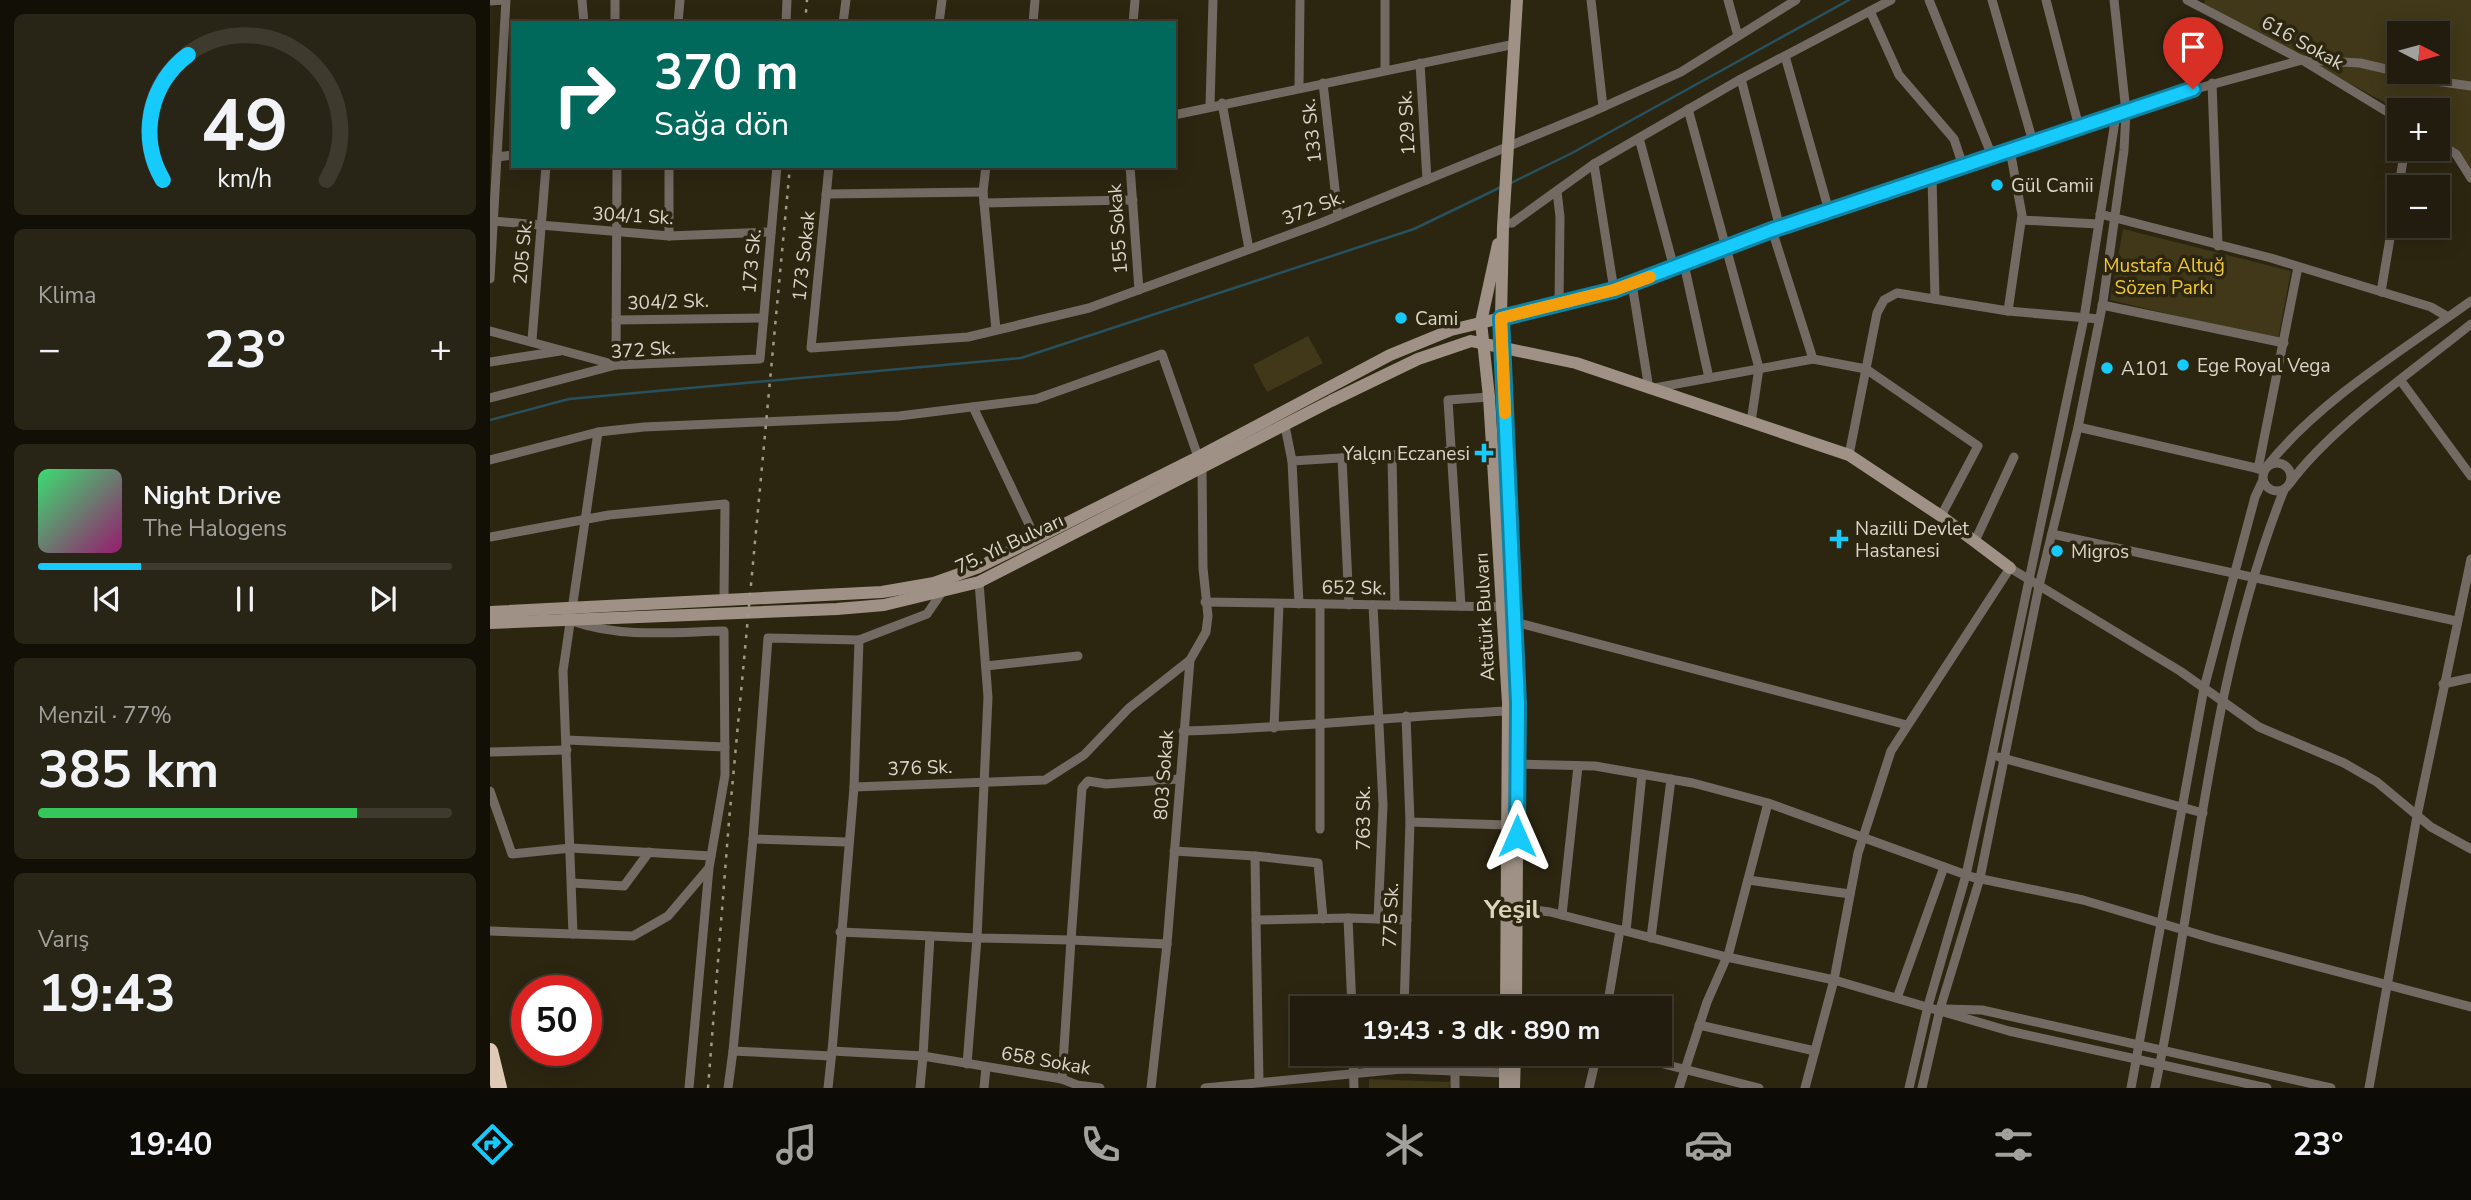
<!DOCTYPE html>
<html lang="tr">
<head>
<meta charset="utf-8">
<style>
	body { margin:0; font-family:"Nunito Sans",sans-serif; background:#292516; color:#f1f3f6; height:100vh; display:flex; flex-direction:column; font-size:26px; white-space:nowrap }
	* { box-sizing:border-box; margin:0 }
	p { font-size:23px; color:#a2a19d }
	.icon { flex:none; width:38px; height:38px; fill:none; stroke:currentColor; stroke-width:2; stroke-linecap:round; stroke-linejoin:round }
	.map { position:relative; flex:1; overflow:hidden }
	.details { display:flex; flex-direction:column; gap:14px; padding:14px; background:#120f07; width:490px }
	.details>* { flex:none }
	.guide { position:absolute; left:21px; top:21px; width:665px; height:147px; border-radius:0px; box-shadow:0 4px 18px #0003,0 0 0 2px #3e3a2e; background:#00695c; color:#fff; overflow:hidden }
	.needle { width:46px; rotate:96deg }
	.buttons { position:absolute; left:1897px; top:21px; display:grid; gap:14px }
	.buttons a { display:grid; place-items:center; width:63px; height:63px; border-radius:0px; background:#211c0d; box-shadow:0 4px 18px #0003,0 0 0 2px #3e3a2e; font-size:35px }
	.speed { position:absolute; left:21px; top:975px; display:flex; gap:14px; font-size:35px; font-weight:700; text-align:center }
	.speed>* { display:grid; place-content:center; width:91px; height:91px; border-radius:50%; background:#211c0d; box-shadow:0 4px 18px #0003,0 0 0 2px #3e3a2e; line-height:1 }
	.speed .limit { border:10px solid #d22; background:#fff; color:#111 }
	.pin { position:absolute; display:grid; place-items:center; width:60px; height:60px; color:#fff; margin:-72px -30px; border-radius:50% 50% 50% 0; rotate:-45deg; box-shadow:0 0 7px #0007 }
	.pin .icon { rotate:45deg }
	.me { position:absolute; width:77px; margin:-38px; rotate:0deg; stroke-linejoin:round; filter:drop-shadow(0 0 5px #0008) }
	.turn { display:flex; align-items:center; gap:24px; height:147px; padding:0 28px; font-size:32px }
	.turn .icon { width:91px; height:91px; stroke-width:2.5 }
	.turn b { display:block; font-size:49px; line-height:60px }
	.big { font-size:52px; font-weight:700; line-height:1.1 }
	.details .tile { flex:1; display:flex; flex-direction:column; justify-content:center; gap:10px; min-width:0; padding:0 24px; border-radius:10px; background:#292516 }
	.details .dial { align-items:center; gap:0 }
	.dial svg { height:182px; overflow:visible; fill:none; stroke:#3e3a2e; stroke-width:7; stroke-linecap:round; text-anchor:middle }
	.dial text { fill:#f1f3f6; stroke:none }
	.song { display:flex; align-items:center; gap:21px }
	.cover { width:84px; height:84px; border-radius:10px; background:linear-gradient(135deg,hsl(140 70% 55%),hsl(320 70% 35%)) }
	.played { height:7px; border-radius:4px; background:linear-gradient(90deg,#16cafb 25%,#3e3a2e 25%) }
	.keys { display:flex; justify-content:space-around; direction:ltr }
	.heat { display:flex; justify-content:space-between; align-items:center; font-size:38px; direction:ltr }
	.charge { height:10px; border-radius:5px; background:linear-gradient(90deg,#34c759 77%,#3e3a2e 0) }
	.trip { position:absolute; left:800px; top:996px; width:382px; height:70px; border-radius:0px; background:#211c0d; box-shadow:0 4px 18px #0003,0 0 0 2px #3e3a2e; font-weight:700; line-height:70px; text-align:center }
	.menu { display:flex; height:112px; justify-content:space-around; align-items:center; background:#0d0b05; color:#a2a19d }
	.menu .icon { width:49px; height:49px }
	.menu .selected { color:#16cafb }
	.menu b { font-size:32px; color:#f1f3f6 }
	main { display:flex; flex:1; min-height:0 }
	.map>svg:first-child { display:block }
</style>
</head>
<body>
<main>
<section class="details">
<div class="tile dial"><svg viewBox="0 0 100 80">
<path d="M14 69A42 42 0 1 1 86 69"/>
<path d="M14 69A42 42 0 0 1 25 14" stroke="#16cafb"/>
<text x="50" y="56" font-size="32" font-weight="700">49</text>
<text x="50" y="72" font-size="11">km/h</text>
</svg></div>
<div class="tile"><p>Klima</p>
<div class="heat"><a>−</a><b class="big">23°</b><a>+</a></div>
</div>
<div class="tile">
<div class="song"><i class="cover"></i><div><b>Night Drive</b><p>The Halogens</p></div></div>
<div class="played"></div>
<div class="keys"><svg class="icon" aria-label="previous" viewBox="0 0 24 24"><path d="M18 5L8 12l10 7zM5 5v14"/></svg><svg class="icon" aria-label="pause" viewBox="0 0 24 24"><path d="M8 5v14M16 5v14"/></svg><svg class="icon" aria-label="next" viewBox="0 0 24 24"><path d="M6 5l10 7-10 7zM19 5v14"/></svg></div>
</div>
<div class="tile"><p>Menzil · 77%</p><b class="big">385 km</b><div class="charge"></div></div>
<div class="tile"><p>Varış</p><b class="big">19:43</b></div>
</section>
<div class="map">
<svg width="1981" height="1088" viewBox="0 0 1981 1088">
	<rect width="100%" height="100%" fill="#2c2611"/>
	<!-- green -->
	<g fill="#413819" fill-rule="evenodd">
		<path d="M 1715,0 L 1981,0 L 1981,171 L 1948,133 L 1948,110 L 1909,110 L 1714,5 ZM 1909,33 L 1948,33 L 1948,72 L 1909,72 Z"/>
		<path d="M 1633,229 L 1801,271 L 1788,340 L 1620,300 Z"/>
		<path d="M 818,336 L 833,363 L 777,392 L 763,365 Z"/>
		<path d="M 879,1079 L 960,1082 L 959,1088 L 879,1088 Z"/>
	</g>
	<g fill="none" stroke-linecap="round" stroke-linejoin="round">
		<!-- stream -->
		<g stroke="#27515e" stroke-width="2.5">
			<path d="M 1021,183 L 1082,153 L 1359,0"/>
			<path d="M 0,420 L 79,399 L 531,358 L 924,229 L 1011,187"/>
		</g>
		<!-- street -->
		<g stroke="#736a63" stroke-width="9">
			<path d="M 92,0 L 94,23"/>
			<path d="M 125,0 L 125,23"/>
			<path d="M 895,0 L 895,70"/>
			<path d="M 1101,0 L 1113,107"/>
			<path d="M 1238,0 L 1248,36"/>
			<path d="M 1439,0 L 1502,156"/>
			<path d="M 1502,0 L 1543,142"/>
			<path d="M 1556,0 L 1589,127"/>
			<path d="M 1697,0 L 1812,60 L 1909,119"/>
			<path d="M 0,1 L 13,0"/>
			<path d="M 1380,11 L 1409,75 L 1464,139 L 1473,166"/>
			<path d="M 188,23 L 190,0"/>
			<path d="M 296,23 L 297,0"/>
			<path d="M 353,23 L 356,0"/>
			<path d="M 449,23 L 452,0"/>
			<path d="M 543,23 L 545,0"/>
			<path d="M 643,23 L 645,0"/>
			<path d="M 1295,56 L 1339,211"/>
			<path d="M 930,63 L 937,180"/>
			<path d="M 1251,79 L 1290,228"/>
			<path d="M 833,83 L 848,216"/>
			<path d="M 1722,83 L 1728,246"/>
			<path d="M 809,88 L 810,0"/>
			<path d="M 732,103 L 759,249"/>
			<path d="M 720,106 L 723,0"/>
			<path d="M 1198,109 L 1269,368 L 1261,422"/>
			<path d="M 684,115 L 1025,44"/>
			<path d="M 1149,138 L 1184,268"/>
			<path d="M 1948,143 L 1966,154 L 1981,178"/>
			<path d="M 7,157 L 23,155"/>
			<path d="M 1104,164 L 1124,290"/>
			<path d="M 179,166 L 179,236"/>
			<path d="M 339,166 L 321,348 L 478,337 L 599,308 L 831,223 L 1102,112 L 1191,72 L 1306,0"/>
			<path d="M 496,166 L 493,192 L 506,330"/>
			<path d="M 640,166 L 649,290"/>
			<path d="M 1442,176 L 1445,299"/>
			<path d="M 1067,191 L 1070,217 L 1069,305"/>
			<path d="M 336,194 L 493,192"/>
			<path d="M 494,203 L 643,200"/>
			<path d="M 1610,214 L 1781,258 L 1941,307 L 1958,317"/>
			<path d="M 1532,220 L 1608,224"/>
			<path d="M 3,221 L 179,236 L 281,232"/>
			<path d="M 1013,223 L 1022,223 L 1104,164 L 1251,79 L 1401,0"/>
			<path d="M 1282,230 L 1323,359"/>
			<path d="M 1194,264 L 1219,378"/>
			<path d="M 0,279 L 16,0"/>
			<path d="M 1142,284 L 1159,389 L 1323,359 L 1376,369 L 1488,446 L 1451,516"/>
			<path d="M 1891,292 L 1915,149"/>
			<path d="M 1612,305 L 1794,343"/>
			<path d="M 1518,311 L 1532,215 L 1520,150"/>
			<path d="M 1011,318 L 1124,290 L 1282,230 L 1665,100 L 1812,60 L 1870,63 L 1952,82 L 1981,86"/>
			<path d="M 126,320 L 273,318"/>
			<path d="M 0,331 L 126,365 L 127,166"/>
			<path d="M 42,340 L 56,166"/>
			<path d="M 0,362 L 70,351"/>
			<path d="M 1911,381 L 1981,476"/>
			<path d="M 0,398 L 126,365 L 270,359 L 287,166"/>
			<path d="M 483,407 L 546,539"/>
			<path d="M 795,426 L 802,461 L 961,451"/>
			<path d="M 1588,427 L 1774,470"/>
			<path d="M 902,455 L 905,605"/>
			<path d="M 1359,455 L 1387,313 L 1394,300 L 1407,293 L 1518,311 L 1609,319"/>
			<path d="M 852,458 L 859,605"/>
			<path d="M 0,460 L 108,432 L 154,427 L 409,416 L 546,399 L 672,354 L 712,468 L 713,568 L 718,616 L 716,632 L 700,660 L 677,944 L 661,1088"/>
			<path d="M 802,461 L 809,604"/>
			<circle cx="1787" cy="477" r="14"/>
			<path d="M 1777,466 C 1831,399 1912,351 1981,301"/>
			<path d="M 1768,469 L 1808,267"/>
			<path d="M 1800,483 C 1841,427 1926,369 1981,324"/>
			<path d="M 1562,534 L 1966,621"/>
			<path d="M 0,537 L 119,515 L 235,504 L 234,598"/>
			<path d="M 1485,541 L 1524,457"/>
			<path d="M 489,582 L 498,697 L 487,938 L 581,940 L 592,788 L 598,781 L 616,784 L 690,779"/>
			<path d="M 452,592 L 437,614 L 369,640 L 364,787 L 555,780 L 594,755 L 639,708 L 700,660"/>
			<path d="M 715,602 L 1014,607"/>
			<path d="M 830,604 L 830,829"/>
			<path d="M 883,605 L 893,805 L 888,919"/>
			<path d="M 971,606 L 958,400 L 999,397"/>
			<path d="M 85,622 C 132,638 184,632 234,631 L 235,775 L 219,868 L 199,1088"/>
			<path d="M 1025,622 L 1417,725"/>
			<path d="M 496,666 L 588,656"/>
			<path d="M 1953,684 L 1981,678"/>
			<path d="M 916,716 L 920,822 L 1018,825"/>
			<path d="M 784,728 L 789,604"/>
			<path d="M 693,731 C 802,728 910,716 1018,711"/>
			<path d="M 77,740 L 235,747"/>
			<path d="M 0,752 L 77,750"/>
			<path d="M 1509,757 L 1713,813"/>
			<path d="M 1028,764 L 1105,766 L 1203,783 L 1278,803 L 1482,877 L 1593,900 L 1724,939 L 1981,1007"/>
			<path d="M 0,791 L 22,854 L 81,848 L 221,856"/>
			<path d="M 357,842 L 263,839 L 278,638 L 369,640"/>
			<path d="M 684,851 L 765,856"/>
			<path d="M 1258,880 L 1360,894"/>
			<path d="M 82,883 L 134,886 L 159,852"/>
			<path d="M 1027,908 L 1060,912 L 1237,957 L 1344,980 L 1519,1031 L 1777,1088"/>
			<path d="M 1072,915 L 1088,766"/>
			<path d="M 766,920 L 765,856 L 828,863 L 833,919"/>
			<path d="M 0,931 L 143,936 L 178,916 L 218,869"/>
			<path d="M 1136,931 L 1152,774"/>
			<path d="M 350,932 L 487,938 L 477,1064"/>
			<path d="M 83,934 L 73,671 L 108,432"/>
			<path d="M 1161,938 L 1181,779"/>
			<path d="M 1407,998 L 1454,867"/>
			<path d="M 862,1008 L 858,918 L 917,920"/>
			<path d="M 914,1008 L 920,822"/>
			<path d="M 1117,1008 L 1130,930"/>
			<path d="M 1455,1009 L 1492,1010 L 1841,1088"/>
			<path d="M 1209,1025 L 1325,1051"/>
			<path d="M 243,1051 L 263,839"/>
			<path d="M 342,1051 L 364,787"/>
			<path d="M 863,1054 L 864,1088"/>
			<path d="M 1134,1054 L 1269,1088"/>
			<path d="M 912,1069 L 912,1054"/>
			<path d="M 572,1079 L 581,940 L 677,944"/>
			<path d="M 769,1082 L 766,920 L 858,918"/>
			<path d="M 238,1088 L 243,1051 L 341,1056"/>
			<path d="M 338,1088 L 342,1051 L 433,1056 L 440,936"/>
			<path d="M 430,1088 L 433,1056 L 572,1079 L 587,1085 L 610,1088"/>
			<path d="M 494,1088 L 496,1067"/>
			<path d="M 715,1088 L 912,1069 L 1015,1073"/>
			<path d="M 965,1088 L 965,1071"/>
			<path d="M 1099,1088 L 1107,1054"/>
			<path d="M 1189,1088 L 1217,1002 L 1239,952 L 1278,803"/>
			<path d="M 1315,1088 L 1344,980 L 1368,853 L 1401,751 L 1520,568 L 1690,671 L 1769,727 L 1854,763 L 1887,782 L 1941,827 L 1981,849"/>
			<path d="M 1419,1088 L 1438,1006 L 1476,875 L 1502,756 L 1594,318 L 1626,115"/>
			<path d="M 1432,1088 L 1450,1009 L 1490,878 L 1549,586 L 1588,427 L 1613,302 L 1634,150 L 1636,112 L 1624,0"/>
			<path d="M 1641,1088 L 1714,688 L 1765,497 L 1773,480"/>
			<path d="M 1665,1088 C 1707,889 1718,680 1794,490"/>
			<path d="M 1879,1088 L 1927,816 L 1981,559"/>
		</g>
		<!-- secondary -->
		<g stroke="#9f9185" stroke-width="12">
			<path d="M 1008,244 L 991,322 L 999,397 L 1018,703 L 1016,1008"/>
			<path d="M 0,612 L 392,592 L 444,583 L 489,567 L 708,457 L 900,355 L 961,330 L 1011,318"/>
			<path d="M 0,623 L 347,609 L 394,605 L 489,582 L 841,401 L 928,359 L 981,341 L 1086,363 L 1359,455 L 1451,516 L 1520,568"/>
			<path d="M 1026,1008 L 1028,703 L 1011,318 L 1013,227 L 1027,0"/>
			<path d="M 1015,1088 L 1015,1054"/>
			<path d="M 1024,1088 L 1025,1054"/>
		</g>
		<!-- highway -->
		<path stroke="#dfcab8" stroke-width="16" d="M 0,1051 L 9,1088"/>
		<!-- rail -->
		<g stroke="#9f9b8b" stroke-width="2.5" stroke-dasharray="3.5 7" stroke-linecap="butt">
			<path d="M 315,23 L 317,0"/>
			<path d="M 218,1088 L 239,821 L 300,166"/>
		</g>
	</g>
	<g fill="none" stroke-linecap="round" stroke-linejoin="round">
		<defs>
			<path id="route" d="M 1027,836 L 1028,703 L 1011,318 L 1124,290 L 1282,230 L 1703,89"/>
		</defs>
		<!-- route casing -->
		<use href="#route" stroke="#0e83a3" stroke-width="18"/>
		<!-- route -->
		<use href="#route" stroke="#16cafb" stroke-width="12"/>
		<!-- slow -->
		<path stroke="#f59e0b" stroke-width="12" d="M 1015,413 L 1011,318 L 1124,290 L 1160,277"/>
	</g>
	<!-- markers -->
	<g fill="#16cafb" stroke="#2c2611" stroke-width="2.5">
		<circle cx="1507" cy="185" r="7"/>
		<circle cx="911" cy="318" r="7"/>
		<circle cx="1693" cy="365" r="7"/>
		<circle cx="1617" cy="368" r="7"/>
		<path d="M990.5 442.5h7v7h7v7h-7v7h-7v-7h-7v-7h7z"/>
		<path d="M1345.5 528.5h7v7h7v7h-7v7h-7v-7h-7v-7h7z"/>
		<circle cx="1567" cy="551" r="7"/>
	</g>
	<g text-anchor="middle" stroke-width="7" stroke-linejoin="round" paint-order="stroke">
		<!-- street labels -->
		<g font-size="19" fill="#dad6ca" stroke="#2c2611">
			<text transform="translate(1813 42) rotate(29)" y="7">616 Sokak</text>
			<text transform="translate(916 123) rotate(-93)" y="7">129 Sk.</text>
			<text transform="translate(821 131) rotate(-96)" y="7">133 Sk.</text>
			<text transform="translate(823 207) rotate(-21)" y="7">372 Sk.</text>
			<text transform="translate(143 215) rotate(3)" y="7">304/1 Sk.</text>
			<text transform="translate(627 229) rotate(-94)" y="7">155 Sokak</text>
			<text transform="translate(32 252) rotate(-85)" y="7">205 Sk.</text>
			<text transform="translate(313 256) rotate(-84)" y="7">173 Sokak</text>
			<text transform="translate(261 261) rotate(-85)" y="7">173 Sk.</text>
			<text transform="translate(178 301) rotate(-2)" y="7">304/2 Sk.</text>
			<text transform="translate(153 349) rotate(-4)" y="7">372 Sk.</text>
			<text transform="translate(519 543) rotate(-25)" y="7">75. Yıl Bulvarı</text>
			<text transform="translate(864 587) rotate(1)" y="7">652 Sk.</text>
			<text transform="translate(994 617) rotate(-93)" y="7">Atatürk Bulvarı</text>
			<text transform="translate(430 767) rotate(-2)" y="7">376 Sk.</text>
			<text transform="translate(673 775) rotate(-86)" y="7">803 Sokak</text>
			<text transform="translate(873 818) rotate(-90)" y="7">763 Sk.</text>
			<text transform="translate(900 915) rotate(-88)" y="7">775 Sk.</text>
			<text transform="translate(556 1060) rotate(10)" y="7">658 Sokak</text>
		</g>
		<!-- poi labels -->
		<g font-size="19" fill="#dad6ca" stroke="#2c2611" text-anchor="start">
			<text x="1521" y="192">Gül Camii</text>
			<text x="925" y="325">Cami</text>
			<text x="1707" y="372">Ege Royal Vega</text>
			<text x="1631" y="375">A101</text>
			<text x="980" y="460" text-anchor="end">Yalçın Eczanesi</text>
			<text x="1365" y="535">Nazilli Devlet<tspan x="1365" dy="22">Hastanesi</tspan></text>
			<text x="1581" y="558">Migros</text>
		</g>
		<!-- park labels -->
		<g font-size="19" fill="#f1c836" stroke="#2c2611">
			<text x="1674" y="272">Mustafa Altuğ<tspan x="1674" dy="22">Sözen Parkı</tspan></text>
		</g>
		<!-- district labels -->
		<g font-size="26" font-weight="bold" fill="#dcd4bb" stroke="#2c2611">
			<text x="1022" y="918">Yeşil</text>
		</g>
	</g>
</svg>
<div class="buttons">
<a><svg class="needle" viewBox="-14 -14 28 28"><path d="M0-13l5 13h-10z" fill="#e53935"/><path d="M0 13l5-13h-10z" fill="#a2a19d"/></svg></a>
<a>+</a>
<a>−</a>
</div>
<div class="speed"><div class="limit">50</div></div>
<div class="pin" style="left:1703px;top:89px;background:#d93025"><svg class="icon" aria-label="arrive" viewBox="0 0 24 24"><path d="M6 21V4h12l-3 4 3 4H6"/></svg></div>
<svg class="me" style="left:1027px;top:836px" viewBox="-20 -20 40 40"><path d="M0-17L14 15 0 8-14 15z" fill="#16cafb" stroke="#fff" stroke-width="4"/></svg>
<div class="trip">19:43 · 3 dk · 890 m</div>
<div class="guide">
<div class="turn"><svg class="icon" aria-label="right" viewBox="0 0 24 24"><path d="M7 20v-9h11M14 6l5 5-5 5"/></svg><div><b>370 m</b>Sağa dön</div></div>
</div>
</div>
</main>
<nav class="menu">
<b>19:40</b>
<svg class="icon selected" aria-label="directions" viewBox="0 0 24 24"><path d="M12 3l9 9-9 9-9-9zM9 14v-3h6M13 9l2 2-2 2"/></svg>
<svg class="icon" aria-label="music" viewBox="0 0 24 24"><path d="M9 18V5l10-2v13"/><circle cx="6" cy="18" r="3"/><circle cx="16" cy="16" r="3"/></svg>
<svg class="icon" aria-label="phone" viewBox="0 0 24 24"><path d="M5 4h4l2 5-3 2q2 4 5 5l2-3 5 2v4C11 20 4 13 5 4z"/></svg>
<svg class="icon" aria-label="climate" viewBox="0 0 24 24"><path d="M12 3v18M4 7l16 10M4 17L20 7"/></svg>
<svg class="icon" aria-label="car" viewBox="0 0 24 24"><path d="M5 17H2v-5l4-1 3-4h7l3 4 3 1v5h-3M9 17h6M6 11h13"/><circle cx="7" cy="17" r="2"/><circle cx="17" cy="17" r="2"/></svg>
<svg class="icon" aria-label="filters" viewBox="0 0 24 24"><path d="M4 7h16M4 17h16"/><circle cx="9" cy="7" r="2"/><circle cx="15" cy="17" r="2"/></svg>
<b>23°</b>
</nav>
</body>
</html>
